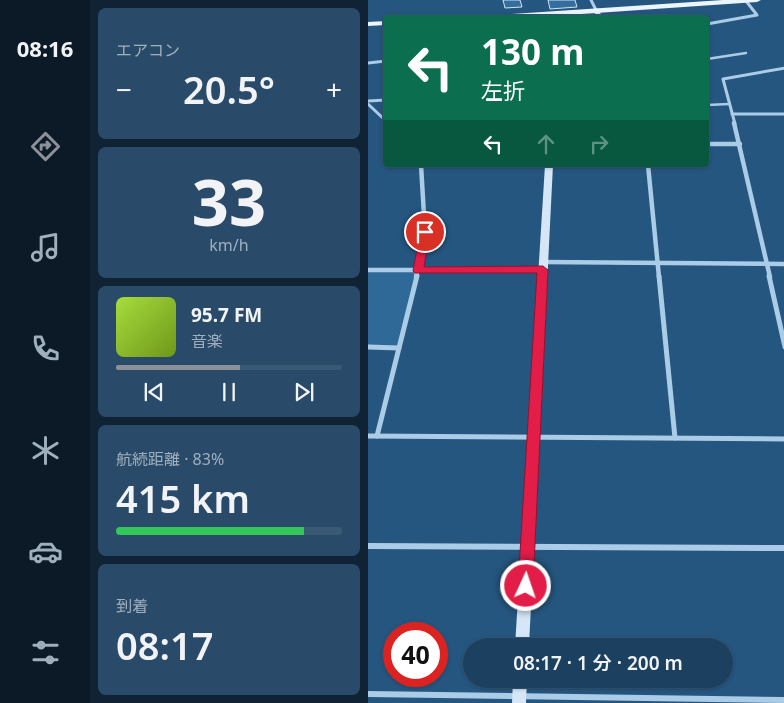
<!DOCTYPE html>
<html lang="ja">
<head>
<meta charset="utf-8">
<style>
	body { margin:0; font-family:"Noto Sans","Noto Sans JP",sans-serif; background:#294b69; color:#f1f3f6; height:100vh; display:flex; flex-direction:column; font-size:19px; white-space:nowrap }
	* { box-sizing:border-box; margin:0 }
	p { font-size:16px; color:#a0afbd }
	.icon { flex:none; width:28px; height:28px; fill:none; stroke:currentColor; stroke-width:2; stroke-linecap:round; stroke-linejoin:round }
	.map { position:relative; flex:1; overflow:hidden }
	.side { display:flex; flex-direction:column; gap:8px; padding:8px; background:#0f2335; width:278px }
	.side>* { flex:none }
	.hud { position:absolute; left:15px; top:15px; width:326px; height:152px; border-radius:5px; box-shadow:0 1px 4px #0004,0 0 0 1px #3a5975; background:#0b6e4f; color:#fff; overflow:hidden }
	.speed { position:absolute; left:15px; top:622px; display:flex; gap:10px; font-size:25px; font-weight:700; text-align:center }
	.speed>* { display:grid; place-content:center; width:65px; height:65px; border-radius:50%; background:#1c4060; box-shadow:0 1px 4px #0004,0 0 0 1px #3a5975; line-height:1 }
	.speed .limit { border:8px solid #d22; background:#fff; color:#111 }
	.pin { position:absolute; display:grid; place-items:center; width:42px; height:42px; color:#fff; margin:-21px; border:2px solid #fff; border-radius:50%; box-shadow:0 1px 5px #0007 }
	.me { position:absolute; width:55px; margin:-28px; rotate:3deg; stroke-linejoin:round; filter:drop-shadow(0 0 4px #0008) }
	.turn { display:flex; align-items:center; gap:18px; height:105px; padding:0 15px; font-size:22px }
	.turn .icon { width:65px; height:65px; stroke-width:2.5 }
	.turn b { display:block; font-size:35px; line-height:42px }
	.lanes { display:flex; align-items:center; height:48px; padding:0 15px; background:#0003; justify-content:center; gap:25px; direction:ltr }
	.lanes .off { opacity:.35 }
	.big { font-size:38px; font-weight:600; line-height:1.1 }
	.side .card { flex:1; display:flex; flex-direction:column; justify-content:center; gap:8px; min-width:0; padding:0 18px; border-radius:8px; background:#294b69 }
	.side .dial { align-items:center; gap:0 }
	.dial b { font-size:65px; line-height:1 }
	.song { display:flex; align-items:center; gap:15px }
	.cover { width:60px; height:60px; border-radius:8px; background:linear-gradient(135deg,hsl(80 70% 55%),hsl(80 70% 35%)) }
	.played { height:5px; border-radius:2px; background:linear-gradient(90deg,#8c9099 55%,#3a5975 55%) }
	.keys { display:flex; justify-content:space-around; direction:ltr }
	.heat { display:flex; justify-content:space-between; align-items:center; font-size:28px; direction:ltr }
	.charge { height:8px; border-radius:4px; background:linear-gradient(90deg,#34c759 83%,#3a5975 0) }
	.trip { position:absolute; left:95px; top:638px; width:270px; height:50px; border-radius:25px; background:#1c4060; box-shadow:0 1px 4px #0004,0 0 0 1px #3a5975; font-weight:600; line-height:50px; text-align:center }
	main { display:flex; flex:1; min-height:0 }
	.dock { display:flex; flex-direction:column; width:90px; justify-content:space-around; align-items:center; background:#0b1a26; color:#a0afbd }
	.dock .icon { width:35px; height:35px }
	.dock .current { color:#8c9099 }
	.dock b { font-size:22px; color:#f1f3f6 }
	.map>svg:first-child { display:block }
</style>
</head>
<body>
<main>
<nav class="dock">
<b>08:16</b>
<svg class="icon current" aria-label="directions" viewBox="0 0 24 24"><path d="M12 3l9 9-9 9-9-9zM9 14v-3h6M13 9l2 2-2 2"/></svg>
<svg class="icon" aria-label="music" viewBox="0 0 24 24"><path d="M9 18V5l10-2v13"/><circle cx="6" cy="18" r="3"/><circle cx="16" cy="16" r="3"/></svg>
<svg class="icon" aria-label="phone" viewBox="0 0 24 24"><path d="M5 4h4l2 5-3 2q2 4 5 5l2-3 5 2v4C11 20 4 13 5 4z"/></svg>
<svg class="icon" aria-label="climate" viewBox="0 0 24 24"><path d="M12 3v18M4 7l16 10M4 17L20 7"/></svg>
<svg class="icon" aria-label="car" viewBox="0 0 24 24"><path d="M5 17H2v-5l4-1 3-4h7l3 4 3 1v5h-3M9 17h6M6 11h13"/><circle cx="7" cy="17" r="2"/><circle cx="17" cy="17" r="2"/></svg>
<svg class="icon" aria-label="filters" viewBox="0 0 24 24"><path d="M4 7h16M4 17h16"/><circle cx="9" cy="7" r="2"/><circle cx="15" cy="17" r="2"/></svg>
</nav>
<section class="side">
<div class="card"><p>エアコン</p>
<div class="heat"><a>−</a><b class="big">20.5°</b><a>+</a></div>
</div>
<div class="card dial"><b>33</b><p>km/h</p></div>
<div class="card">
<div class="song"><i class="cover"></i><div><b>95.7 FM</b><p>音楽</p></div></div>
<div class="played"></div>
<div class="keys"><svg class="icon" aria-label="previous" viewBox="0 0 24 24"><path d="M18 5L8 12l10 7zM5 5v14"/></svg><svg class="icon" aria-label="pause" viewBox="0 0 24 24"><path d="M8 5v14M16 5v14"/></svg><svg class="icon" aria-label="next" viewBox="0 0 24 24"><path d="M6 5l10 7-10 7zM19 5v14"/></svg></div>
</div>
<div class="card"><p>航続距離 · 83%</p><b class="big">415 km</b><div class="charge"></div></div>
<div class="card"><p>到着</p><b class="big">08:17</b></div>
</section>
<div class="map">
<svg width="417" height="703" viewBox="0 0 417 703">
	<rect width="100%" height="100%" fill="#255680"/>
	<!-- green -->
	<path fill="#2f6997" d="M 0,270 L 50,271 L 31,348 L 0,347 Z"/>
	<!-- building -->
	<g fill="#356e9d" stroke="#cee4f5">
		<path d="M 135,0 L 152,0 L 154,7 L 137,8 Z"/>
		<path d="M 180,0 L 207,0 L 209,7 L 182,9 Z"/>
	</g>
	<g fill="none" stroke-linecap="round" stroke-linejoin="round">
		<!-- lane -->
		<g stroke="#abcce6" stroke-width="2.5">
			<path d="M 339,59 L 378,53"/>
			<path d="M 339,105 L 361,104"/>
		</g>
		<!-- street-far3 -->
		<g stroke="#abcce6" stroke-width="3">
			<path d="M 223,0 L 228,10"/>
			<path d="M 339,24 L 389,15 L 378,1"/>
			<path d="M 0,63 L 18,61"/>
			<path d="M 0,101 L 18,100"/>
			<path d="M 0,104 L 18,121"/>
			<path d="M 364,114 L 417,114"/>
			<path d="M 367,124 L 355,79 L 417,68"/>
		</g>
		<!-- street-far2 -->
		<g stroke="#abcce6" stroke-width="4.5">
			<path d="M 366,123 L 402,277"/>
			<path d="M 339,144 L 372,144"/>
			<path d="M 280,165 L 291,277"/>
			<path d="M 175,262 L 417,264"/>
			<path d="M 0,270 L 175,270"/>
			<path d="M 48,277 L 57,232 L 53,165"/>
		</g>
		<!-- street-far1 -->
		<g stroke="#abcce6" stroke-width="5">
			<path d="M 291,276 L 307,438"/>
			<path d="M 401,276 L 417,347"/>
			<path d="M 0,347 L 31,348"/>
			<path d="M 0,436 L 417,439"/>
			<path d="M 9,436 L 49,276"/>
		</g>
		<!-- street -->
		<g stroke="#abcce6" stroke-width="6">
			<path d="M 0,546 L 417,548"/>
			<path d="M 0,694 L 417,700"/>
		</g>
		<!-- secondary -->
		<g fill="#d5e6f6" fill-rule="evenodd">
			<path d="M 228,8 L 230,9 L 235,18 L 229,18 L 225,10 Z"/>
			<path d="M 177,165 L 185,165 L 161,646 L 147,646 Z"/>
			<path d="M 145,679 L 159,679 L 158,703 L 144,703 Z"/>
		</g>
		<!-- primary -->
		<g fill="#ecf5fd" fill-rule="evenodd">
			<path d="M 355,0 L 393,0 L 389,2 L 155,18 L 109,18 L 112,16 Z"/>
			<path d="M 18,21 L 18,25 L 0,26 L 0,22 Z"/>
		</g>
	</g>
	<!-- route -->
	<path fill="#e11d48" stroke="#92132f" d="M 57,229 L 62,232 L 56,267 L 175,266 L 180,270 L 165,586 L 163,591 L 158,593 L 152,591 L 150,586 L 169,273 L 47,273 L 45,271 L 52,232 Z"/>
</svg>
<div class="speed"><div class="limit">40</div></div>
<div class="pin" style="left:57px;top:232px;background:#d93025"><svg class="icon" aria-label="arrive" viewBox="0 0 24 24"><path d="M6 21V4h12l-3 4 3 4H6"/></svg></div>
<svg class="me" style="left:158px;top:586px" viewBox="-20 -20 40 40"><circle r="17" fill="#e11d48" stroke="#fff" stroke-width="3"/><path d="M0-11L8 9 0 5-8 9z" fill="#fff"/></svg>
<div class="trip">08:17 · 1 分 · 200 m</div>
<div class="hud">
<div class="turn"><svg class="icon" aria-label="left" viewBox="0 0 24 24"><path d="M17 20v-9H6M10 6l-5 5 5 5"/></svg><div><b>130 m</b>左折</div></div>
<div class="lanes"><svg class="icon" aria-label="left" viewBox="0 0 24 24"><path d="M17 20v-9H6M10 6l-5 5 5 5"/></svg><svg class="icon off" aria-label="ahead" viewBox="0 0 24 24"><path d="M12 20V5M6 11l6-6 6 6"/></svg><svg class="icon off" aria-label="right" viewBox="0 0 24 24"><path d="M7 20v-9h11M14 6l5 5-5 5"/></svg></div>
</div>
</div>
</main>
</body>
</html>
